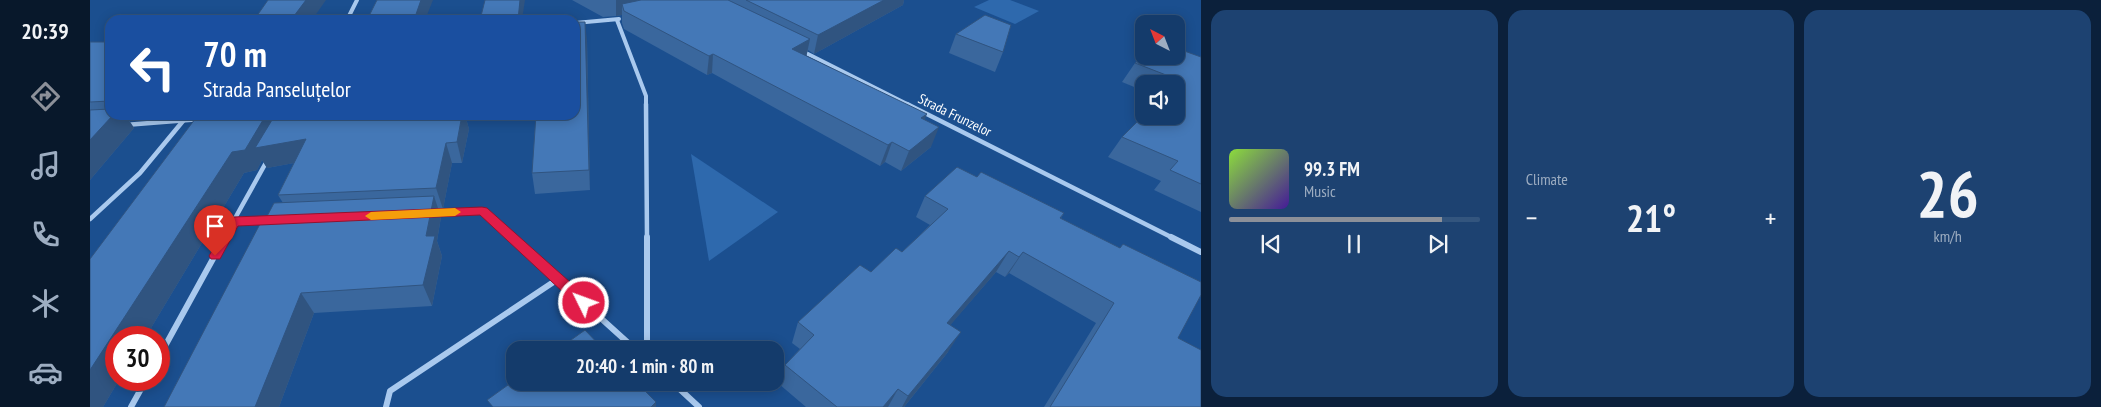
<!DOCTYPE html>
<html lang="en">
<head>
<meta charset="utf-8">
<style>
	body { margin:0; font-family:"PT Sans Narrow",sans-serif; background:#1d4271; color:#f1f3f6; height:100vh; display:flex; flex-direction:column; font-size:19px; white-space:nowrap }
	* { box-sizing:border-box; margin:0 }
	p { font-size:16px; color:#9dadc1 }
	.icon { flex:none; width:28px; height:28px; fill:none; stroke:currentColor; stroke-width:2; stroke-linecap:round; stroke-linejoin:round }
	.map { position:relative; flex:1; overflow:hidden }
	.details { display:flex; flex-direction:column; gap:10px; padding:10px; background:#0b203b; width:900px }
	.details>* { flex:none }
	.hud { position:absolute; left:15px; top:15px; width:475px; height:105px; border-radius:15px; box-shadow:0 2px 12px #0003,0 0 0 1px #33557e; background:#1a4fa0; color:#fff; overflow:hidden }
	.needle { width:32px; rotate:318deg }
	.fabs { position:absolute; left:1045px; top:15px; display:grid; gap:10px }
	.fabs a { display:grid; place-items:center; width:50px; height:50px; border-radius:10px; background:#143b6b; box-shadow:0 2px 12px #0003,0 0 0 1px #33557e; font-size:25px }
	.speed { position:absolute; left:15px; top:326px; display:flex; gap:10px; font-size:25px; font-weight:700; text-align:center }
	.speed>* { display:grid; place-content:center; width:65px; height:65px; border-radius:50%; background:#143b6b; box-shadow:0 2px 12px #0003,0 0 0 1px #33557e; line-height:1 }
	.speed .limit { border:8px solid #d22; background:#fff; color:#111 }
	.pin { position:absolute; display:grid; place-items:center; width:42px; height:42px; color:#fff; margin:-51px -21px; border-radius:50% 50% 50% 0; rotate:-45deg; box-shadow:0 0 5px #0007 }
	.pin .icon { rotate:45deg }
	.me { position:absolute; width:55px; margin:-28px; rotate:312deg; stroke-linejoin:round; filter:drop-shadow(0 0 4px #0008) }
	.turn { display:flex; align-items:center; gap:18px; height:105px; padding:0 15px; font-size:22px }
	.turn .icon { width:65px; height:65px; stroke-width:2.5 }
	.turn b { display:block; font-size:35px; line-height:42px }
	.big { font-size:38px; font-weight:700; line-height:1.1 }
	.details .widget { flex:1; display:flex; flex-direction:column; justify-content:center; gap:8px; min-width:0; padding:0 18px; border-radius:15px; background:#1d4271 }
	.details .dial { align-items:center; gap:0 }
	.dial b { font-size:65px; line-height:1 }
	.song { display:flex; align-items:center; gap:15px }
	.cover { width:60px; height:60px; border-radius:8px; background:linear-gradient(135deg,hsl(90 70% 55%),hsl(260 70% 35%)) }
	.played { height:5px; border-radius:2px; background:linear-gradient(90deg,#8c9099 85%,#33557e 85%) }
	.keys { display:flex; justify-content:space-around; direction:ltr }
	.heat { display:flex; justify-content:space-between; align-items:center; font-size:28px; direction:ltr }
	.details .tiles { flex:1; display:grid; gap:10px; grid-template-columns:repeat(3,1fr) }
	.trip { position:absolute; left:416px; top:341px; width:278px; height:50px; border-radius:15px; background:#143b6b; box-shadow:0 2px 12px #0003,0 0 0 1px #33557e; font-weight:700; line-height:50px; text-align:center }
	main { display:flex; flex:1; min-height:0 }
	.menu { display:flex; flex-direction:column; width:90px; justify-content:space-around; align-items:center; background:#08182b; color:#9dadc1 }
	.menu .icon { width:35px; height:35px }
	.menu .current { color:#8c9099 }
	.menu b { font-size:22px; color:#f1f3f6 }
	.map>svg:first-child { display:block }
</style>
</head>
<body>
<main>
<nav class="menu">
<b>20:39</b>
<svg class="icon current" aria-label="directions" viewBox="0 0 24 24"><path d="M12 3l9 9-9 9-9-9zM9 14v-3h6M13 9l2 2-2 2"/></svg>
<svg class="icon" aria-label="music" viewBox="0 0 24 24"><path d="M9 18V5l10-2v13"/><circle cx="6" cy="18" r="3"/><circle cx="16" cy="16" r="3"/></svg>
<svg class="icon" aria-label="phone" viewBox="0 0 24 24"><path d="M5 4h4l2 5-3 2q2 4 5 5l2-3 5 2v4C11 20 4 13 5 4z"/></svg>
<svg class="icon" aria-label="climate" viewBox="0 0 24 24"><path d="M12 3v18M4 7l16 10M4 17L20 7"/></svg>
<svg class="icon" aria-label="car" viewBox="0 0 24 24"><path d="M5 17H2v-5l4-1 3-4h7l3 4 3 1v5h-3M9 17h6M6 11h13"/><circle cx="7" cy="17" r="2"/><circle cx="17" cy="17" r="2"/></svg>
</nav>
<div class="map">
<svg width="1111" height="407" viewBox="0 0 1111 407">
	<rect width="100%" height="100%" fill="#1b4f8f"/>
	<!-- green -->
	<g fill="#2e69ad">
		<path d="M 899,0 L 920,0 L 949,11 L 925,24 L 884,7 Z"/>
		<path d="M 601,154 L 688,212 L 619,261 Z"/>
	</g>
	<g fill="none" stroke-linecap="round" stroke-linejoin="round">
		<!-- street-far2 -->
		<g stroke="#a9c9ee" stroke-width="4">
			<path d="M 257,20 L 267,0"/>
			<path d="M 527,20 L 556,96 L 556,105"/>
			<path d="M 485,23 L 529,19"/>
			<path d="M 712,51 L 819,105"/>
		</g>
		<!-- street-far1 -->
		<g stroke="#a9c9ee" stroke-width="4.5">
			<path d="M 556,104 L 557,238"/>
			<path d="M 817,104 L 1083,238"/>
			<path d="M 35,125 L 111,119"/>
			<path d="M 345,213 L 392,211 L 422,238"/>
			<path d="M 0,219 L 50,173 L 93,121"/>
			<path d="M 144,222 L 182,220"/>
			<path d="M 134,238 L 178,159"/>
		</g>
		<!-- street -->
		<g stroke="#a9c9ee" stroke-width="6">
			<path d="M 421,237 L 546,350"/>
			<path d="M 557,237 L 557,350"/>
			<path d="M 1081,237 L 1111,252"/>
			<path d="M 69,357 L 135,237"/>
			<path d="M 582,382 L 609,407"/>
			<path d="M 41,407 L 56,380"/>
			<path d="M 296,407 L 300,391 L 468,279"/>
		</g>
	</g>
	<!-- wall -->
	<g fill="#3a679d">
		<path d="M 482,0 L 814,0 L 813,5 L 724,54 L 718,50 L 716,56 L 834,119 L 841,147 L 811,171 L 795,162 L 790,166 L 622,73 L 617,75 L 534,29 L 532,23 L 532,15 L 526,16 L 513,17 Z"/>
		<path d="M 866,34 L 913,52 L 905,72 L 859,53 Z"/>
		<path d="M 497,40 L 500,190 L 445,194 L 442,173 Z"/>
		<path d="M 0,42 L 20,42 L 20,115 L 56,115 L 52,119 L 39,120 L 44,128 L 0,180 Z"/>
		<path d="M 1111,57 L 1111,212 L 1064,190 L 1071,181 L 1018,157 L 1032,137 L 1086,84 L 1054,84 L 1054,91 L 1032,82 L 1045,63 Z"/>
		<path d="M 108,115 L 375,115 L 379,129 L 372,163 L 362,163 L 353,209 L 348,209 L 351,217 L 347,241 L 352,256 L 342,306 L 224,313 L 189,407 L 174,222 L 193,203 L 188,195 L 204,163 L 177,168 L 172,160 L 167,170 L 154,173 L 55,338 L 26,338 L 26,380 L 29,380 L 13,407 L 0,407 Z"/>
		<path d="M 887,177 L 974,213 L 971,218 L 1088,338 L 1111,407 L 954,407 L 1006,323 L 919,273 L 915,277 L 906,272 L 860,325 L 858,352 L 814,407 L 716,407 L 689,384 L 695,365 L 710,349 L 702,343 L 708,322 L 781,272 L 812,252 L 840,225 L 826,217 L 835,196 Z"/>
	</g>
	<!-- shaded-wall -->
	<g fill="#305480">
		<path d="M 216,0 L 236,0 L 222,20 L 201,20 Z"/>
		<path d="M 331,0 L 343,0 L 335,20 L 324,20 Z"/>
		<path d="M 430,0 L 435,0 L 432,20 L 428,20 Z"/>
		<path d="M 526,0 L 569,0 L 532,4 L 532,15 L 526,16 Z"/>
		<path d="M 794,0 L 814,0 L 813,5 L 724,54 L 728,35 Z"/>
		<path d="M 495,22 L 497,40 L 500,190 L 499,170 Z"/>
		<path d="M 720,39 L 716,58 L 702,49 Z"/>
		<path d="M 623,54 L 622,73 L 617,75 L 619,56 Z"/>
		<path d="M 837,114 L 829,134 L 831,118 Z"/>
		<path d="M 23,115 L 35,115 L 44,128 L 0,180 L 0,140 Z"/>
		<path d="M 49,115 L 56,115 L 52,119 Z"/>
		<path d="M 176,115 L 191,115 L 216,139 L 226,159 L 177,168 L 172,160 L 167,170 L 154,173 L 55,338 L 26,338 L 26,380 L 29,380 L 13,407 L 0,407 L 0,370 L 142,152 Z"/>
		<path d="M 372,115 L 375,115 L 379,129 L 372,163 L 367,142 Z"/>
		<path d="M 849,127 L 841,147 L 811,171 L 819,151 Z"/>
		<path d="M 802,142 L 795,162 L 790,166 L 798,145 Z"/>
		<path d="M 356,143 L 362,163 L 353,209 L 346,188 Z"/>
		<path d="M 344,196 L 351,217 L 347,241 L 352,256 L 342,306 L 333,285 L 336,236 Z"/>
		<path d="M 919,251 L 906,272 L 845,343 L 857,323 Z"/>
		<path d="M 933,252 L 919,273 L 915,277 L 929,257 Z"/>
		<path d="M 211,293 L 224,313 L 189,407 L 165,407 Z"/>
		<path d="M 871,332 L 858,352 L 814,407 L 812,407 L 818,396 Z"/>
		<path d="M 808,389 L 798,407 L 793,407 Z"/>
		<path d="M 566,402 L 566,407 L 561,407 Z"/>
	</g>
	<!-- building -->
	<g fill="#4478b7" stroke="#305480">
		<path d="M 178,0 L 216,0 L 201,20 L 164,20 Z"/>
		<path d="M 287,0 L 331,0 L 324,20 L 277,20 Z"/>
		<path d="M 395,0 L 430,0 L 428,20 L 390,20 Z"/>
		<path d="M 551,0 L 638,0 L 720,39 L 702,49 L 837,114 L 831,118 L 849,127 L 819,151 L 802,142 L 798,145 L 623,54 L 619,56 L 534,11 L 532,4 Z"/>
		<path d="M 656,0 L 794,0 L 728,35 Z"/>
		<path d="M 895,15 L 921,25 L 913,52 L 866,34 Z"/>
		<path d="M 485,22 L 495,22 L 499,170 L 442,173 L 446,115 L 485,115 Z"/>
		<path d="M 0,42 L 20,42 L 20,101 L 0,102 Z"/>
		<path d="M 1086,48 L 1111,57 L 1111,184 L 1080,170 L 1088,161 L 1032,137 L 1054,115 L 1054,116 L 1086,116 L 1086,84 L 1085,84 L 1089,80 L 1045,63 L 1054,56 L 1086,56 Z"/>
		<path d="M 20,109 L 20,115 L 23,115 L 0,140 L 0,110 Z"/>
		<path d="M 108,115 L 176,115 L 155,150 L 142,152 L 0,370 L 0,259 Z"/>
		<path d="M 185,115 L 372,115 L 367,142 L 356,143 L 346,188 L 188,195 L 216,139 L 165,148 Z"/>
		<path d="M 867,167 L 887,177 L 891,172 L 974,213 L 970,218 L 1030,248 L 1033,244 L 1111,282 L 1111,295 L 1088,338 L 1111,350 L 1111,407 L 960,407 L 1024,303 L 933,252 L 929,257 L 919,251 L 857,323 L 871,332 L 818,396 L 808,389 L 793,407 L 747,407 L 695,365 L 724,335 L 708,322 L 770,265 L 781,272 L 806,248 L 812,252 L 858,209 L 835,196 Z"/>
		<path d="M 344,196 L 336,236 L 345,236 L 333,285 L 211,293 L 165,407 L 74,407 L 171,222 L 174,222 L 184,203 Z"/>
		<path d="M 495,330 L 514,350 L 467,350 Z"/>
		<path d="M 425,380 L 425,382 L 546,382 L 566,402 L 561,407 L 403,407 L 397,400 Z"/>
	</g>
	<!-- route -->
	<path fill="#e11d48" stroke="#92132f" d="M 392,207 L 397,208 L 499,299 L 501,303 L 499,307 L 494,308 L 489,307 L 390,215 L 148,226 L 130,259 L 121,259 L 119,256 L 140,219 L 144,217 Z"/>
	<!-- slow -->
	<path fill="#f59e0b" d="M 365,208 L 371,212 L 365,216 L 281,220 L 275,216 L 281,212 Z"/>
	<g text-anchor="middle" stroke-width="4" stroke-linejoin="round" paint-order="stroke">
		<!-- street labels -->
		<g font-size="14" fill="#fff" stroke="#1b4f8f">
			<text transform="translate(865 115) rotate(26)" y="5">Strada Frunzelor</text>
		</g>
	</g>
</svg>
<div class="fabs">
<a><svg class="needle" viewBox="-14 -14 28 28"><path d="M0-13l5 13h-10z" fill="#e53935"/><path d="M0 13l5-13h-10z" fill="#9dadc1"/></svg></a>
<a><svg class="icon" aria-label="sound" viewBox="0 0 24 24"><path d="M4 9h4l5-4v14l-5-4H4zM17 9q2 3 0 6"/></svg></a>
</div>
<div class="speed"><div class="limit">30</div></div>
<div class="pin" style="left:125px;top:256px;background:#d93025"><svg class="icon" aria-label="arrive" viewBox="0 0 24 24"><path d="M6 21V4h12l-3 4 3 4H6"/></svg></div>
<svg class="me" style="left:494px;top:303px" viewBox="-20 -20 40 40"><circle r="17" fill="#e11d48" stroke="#fff" stroke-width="3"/><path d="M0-11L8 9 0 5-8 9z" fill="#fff"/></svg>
<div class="trip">20:40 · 1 min · 80 m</div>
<div class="hud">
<div class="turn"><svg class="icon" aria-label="left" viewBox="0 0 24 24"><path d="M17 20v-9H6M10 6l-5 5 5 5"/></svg><div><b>70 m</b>Strada Panseluțelor</div></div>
</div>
</div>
<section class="details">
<div class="tiles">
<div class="widget">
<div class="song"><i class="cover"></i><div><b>99.3 FM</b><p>Music</p></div></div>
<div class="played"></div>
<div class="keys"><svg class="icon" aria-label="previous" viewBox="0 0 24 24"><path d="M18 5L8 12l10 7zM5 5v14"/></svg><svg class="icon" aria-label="pause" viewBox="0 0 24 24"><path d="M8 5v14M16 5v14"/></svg><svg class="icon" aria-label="next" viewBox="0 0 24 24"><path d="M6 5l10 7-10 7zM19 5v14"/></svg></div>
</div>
<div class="widget"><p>Climate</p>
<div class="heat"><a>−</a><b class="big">21°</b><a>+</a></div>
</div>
<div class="widget dial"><b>26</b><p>km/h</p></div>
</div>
</section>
</main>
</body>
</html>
